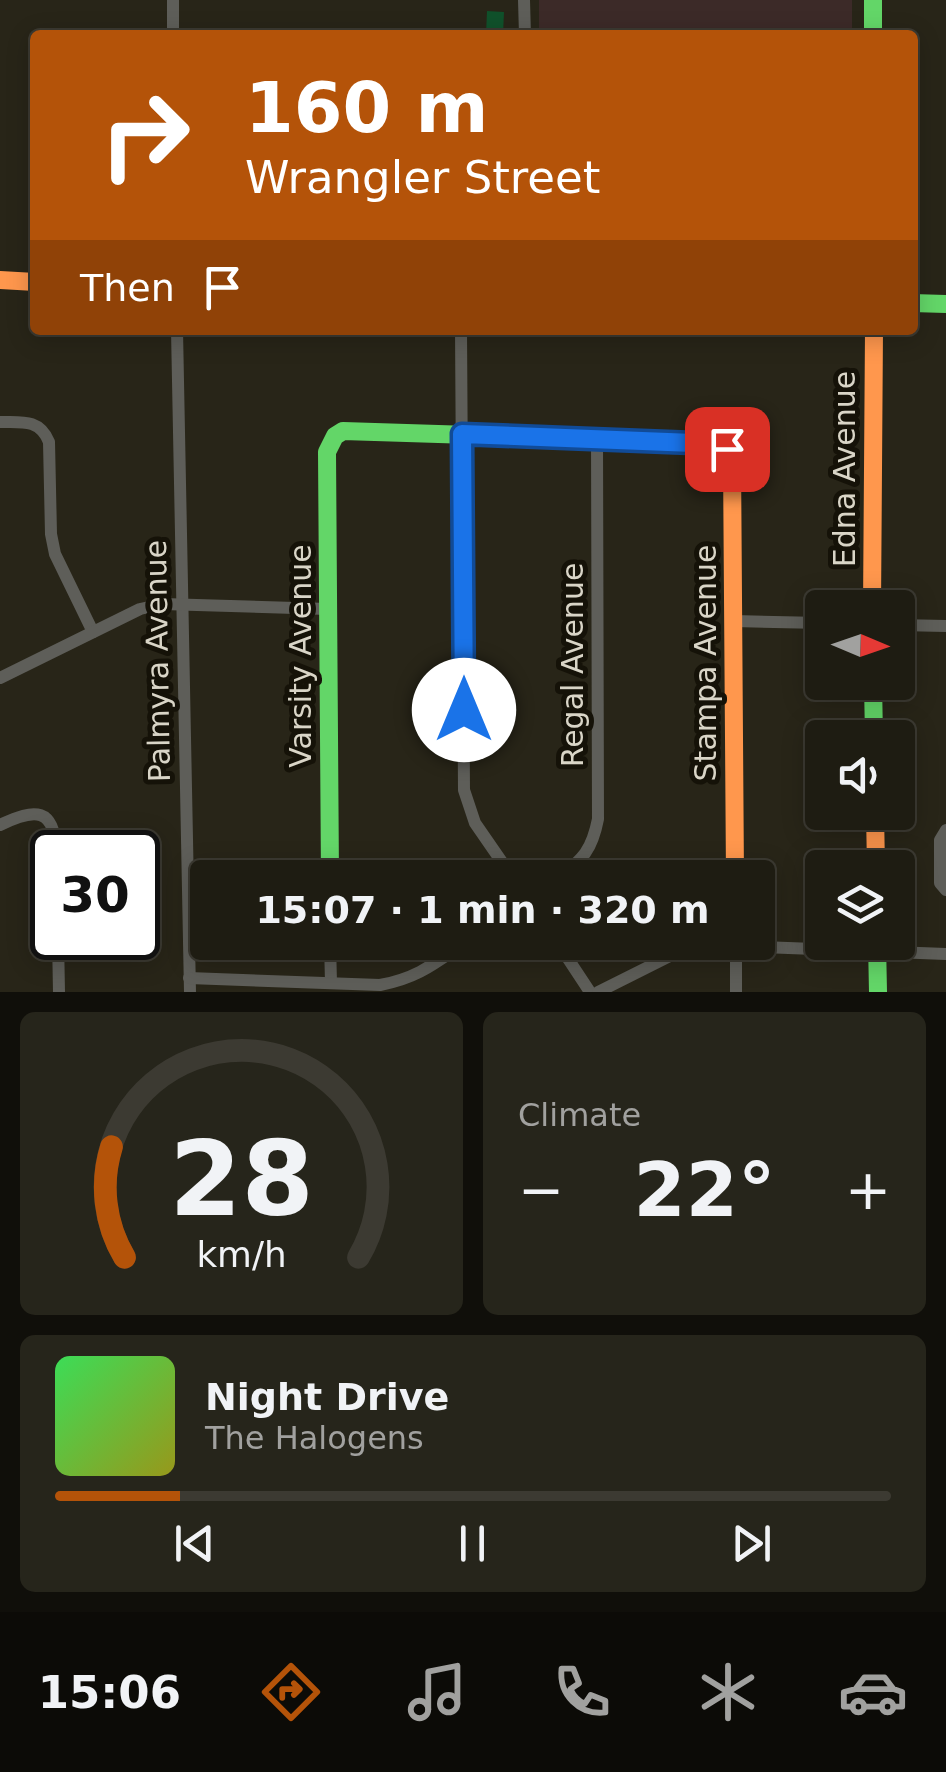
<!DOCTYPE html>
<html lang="en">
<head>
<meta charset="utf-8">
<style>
	body { margin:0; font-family:"DejaVu Sans",sans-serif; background:#26251b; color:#f1f3f6; height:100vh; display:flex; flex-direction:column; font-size:38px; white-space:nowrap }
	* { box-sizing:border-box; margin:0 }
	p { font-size:32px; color:#a1a19f }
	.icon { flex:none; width:55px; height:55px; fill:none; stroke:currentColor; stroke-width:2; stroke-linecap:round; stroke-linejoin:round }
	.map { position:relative; height:992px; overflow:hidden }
	.side { display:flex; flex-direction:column; gap:20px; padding:20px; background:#100f0a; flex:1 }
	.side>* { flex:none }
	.guide { position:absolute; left:30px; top:30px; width:888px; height:305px; border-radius:10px; box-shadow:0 5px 25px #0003,0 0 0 2px #3c3a32; background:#b45309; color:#fff; overflow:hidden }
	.needle { width:65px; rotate:92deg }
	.controls { position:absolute; left:805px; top:590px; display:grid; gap:20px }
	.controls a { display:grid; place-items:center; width:110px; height:110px; border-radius:10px; background:#1e1c12; box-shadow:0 5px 25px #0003,0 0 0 2px #3c3a32; font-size:50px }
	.speed { position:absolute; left:30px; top:830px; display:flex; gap:20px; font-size:50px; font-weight:700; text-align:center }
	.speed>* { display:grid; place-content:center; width:130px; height:130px; border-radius:50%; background:#1e1c12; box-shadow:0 5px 25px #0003,0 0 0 2px #3c3a32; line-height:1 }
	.speed .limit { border:5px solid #111; border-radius:15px; background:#fff; color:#111 }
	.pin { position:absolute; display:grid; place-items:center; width:85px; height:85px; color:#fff; margin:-42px; border-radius:20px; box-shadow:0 5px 15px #0006 }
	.me { position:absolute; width:110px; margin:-55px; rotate:0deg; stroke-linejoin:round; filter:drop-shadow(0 0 8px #0008) }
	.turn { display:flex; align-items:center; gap:35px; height:210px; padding:0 50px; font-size:45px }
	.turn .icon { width:130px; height:130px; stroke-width:2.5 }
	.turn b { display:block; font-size:70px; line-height:85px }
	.then { display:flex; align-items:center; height:95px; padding:0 50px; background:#0003; gap:20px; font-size:38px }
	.big { font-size:75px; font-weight:700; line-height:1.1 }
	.side .widget { flex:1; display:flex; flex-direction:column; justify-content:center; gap:15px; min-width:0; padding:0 35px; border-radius:15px; background:#26251b }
	.side .dial { align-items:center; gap:0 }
	.dial svg { height:260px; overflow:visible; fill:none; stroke:#3c3a32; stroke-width:7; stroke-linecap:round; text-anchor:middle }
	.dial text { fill:#f1f3f6; stroke:none }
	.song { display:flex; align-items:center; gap:30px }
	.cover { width:120px; height:120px; border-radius:15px; background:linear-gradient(135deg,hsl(130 70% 55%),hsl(60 70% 35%)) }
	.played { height:10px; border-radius:5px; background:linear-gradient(90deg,#b45309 15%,#3c3a32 15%) }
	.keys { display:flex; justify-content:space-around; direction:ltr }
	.heat { display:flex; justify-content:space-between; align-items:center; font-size:55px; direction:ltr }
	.side .tiles { flex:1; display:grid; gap:20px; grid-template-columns:1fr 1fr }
	.widget:last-child { grid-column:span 2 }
	.trip { position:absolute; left:190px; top:860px; width:585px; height:100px; border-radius:10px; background:#1e1c12; box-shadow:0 5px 25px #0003,0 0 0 2px #3c3a32; font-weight:700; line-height:100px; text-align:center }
	.dock { display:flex; height:160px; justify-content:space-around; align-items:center; background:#0c0b07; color:#a1a19f }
	.dock .icon { width:70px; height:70px }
	.dock .active { color:#b45309 }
	.dock b { font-size:45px; color:#f1f3f6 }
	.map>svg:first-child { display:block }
</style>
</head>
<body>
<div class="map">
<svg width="946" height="992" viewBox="0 0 946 992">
	<rect width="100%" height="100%" fill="#282518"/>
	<!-- education -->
	<rect fill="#3c2a28" x="539" y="0" width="313" height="35"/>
	<!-- green -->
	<path fill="#10512b" d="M 487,11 L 504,12 L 503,35 L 486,35 Z"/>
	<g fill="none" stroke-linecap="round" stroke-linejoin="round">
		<!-- street -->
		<g stroke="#5e5e59" stroke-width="12">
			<path d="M 524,0 L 525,35"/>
			<path d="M 173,35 L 173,0"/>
			<path d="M 177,330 L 190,992"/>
			<path d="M 461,330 L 464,790 L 475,823 L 513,878"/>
			<path d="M 0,422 C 22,422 40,419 49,442 L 51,534 L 55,554 L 93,632"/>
			<path d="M 734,621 L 822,623"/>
			<path d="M 898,625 L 946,626"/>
			<path d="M 0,678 L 140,609 L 163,604 L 328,609"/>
			<path d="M 0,825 C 35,808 55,807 56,852"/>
			<path d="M 946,830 L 940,840 L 940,883 L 946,890"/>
			<path d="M 559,878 C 583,859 592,850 598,819 L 597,438"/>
			<path d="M 58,938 L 59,992"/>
			<path d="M 330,942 L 331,983"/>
			<path d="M 557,942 L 590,992"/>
			<path d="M 736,942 L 736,992"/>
			<path d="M 189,978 L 380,985 C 418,978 435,963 466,942"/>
			<path d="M 598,992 L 674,954 L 697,947 L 736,946 L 946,954"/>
		</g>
		<!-- fast -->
		<g stroke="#63d668" stroke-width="18">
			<path d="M 873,0 L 873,35"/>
			<path d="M 912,303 L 946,304"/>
			<path d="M 873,682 L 874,738"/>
			<path d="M 330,878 L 327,452 L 335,436 L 343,431 L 718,443"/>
			<path d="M 877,942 L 878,992"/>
		</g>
		<!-- slow -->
		<g stroke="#ff974d" stroke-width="18">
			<path d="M 0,280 L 35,282"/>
			<path d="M 718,443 L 727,449 L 732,458 L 735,878"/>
			<path d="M 872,608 L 874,330"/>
			<path d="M 875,812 L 876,868"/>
		</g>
	</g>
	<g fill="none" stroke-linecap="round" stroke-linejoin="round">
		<defs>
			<path id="route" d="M 464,710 L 462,434 L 719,444 L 727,449"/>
		</defs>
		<!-- route casing -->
		<use href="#route" stroke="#114b97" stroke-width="25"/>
		<!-- route -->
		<use href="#route" stroke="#1a73e8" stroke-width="18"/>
	</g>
	<g text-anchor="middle" stroke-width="10" stroke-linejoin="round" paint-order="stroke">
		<!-- street labels -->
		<g font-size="30" fill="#d9d5c7" stroke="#151208">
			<text transform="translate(845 469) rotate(-90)" y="10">Edna Avenue</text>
			<text transform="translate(301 656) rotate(-90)" y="10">Varsity Avenue</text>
			<text transform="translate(158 661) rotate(-91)" y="10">Palmyra Avenue</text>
			<text transform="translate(706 663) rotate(-90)" y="10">Stampa Avenue</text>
			<text transform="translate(573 665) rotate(-90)" y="10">Regal Avenue</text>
		</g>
	</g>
</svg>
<div class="controls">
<a><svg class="needle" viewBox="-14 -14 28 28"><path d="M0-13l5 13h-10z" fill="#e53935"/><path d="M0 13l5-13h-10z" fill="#a1a19f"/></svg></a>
<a><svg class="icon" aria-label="sound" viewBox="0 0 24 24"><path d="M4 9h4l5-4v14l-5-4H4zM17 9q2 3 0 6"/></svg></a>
<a><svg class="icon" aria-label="layers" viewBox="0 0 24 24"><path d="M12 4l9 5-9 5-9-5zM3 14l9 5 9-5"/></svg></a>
</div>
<div class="speed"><div class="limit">30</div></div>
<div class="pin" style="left:727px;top:449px;background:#d93025"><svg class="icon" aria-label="arrive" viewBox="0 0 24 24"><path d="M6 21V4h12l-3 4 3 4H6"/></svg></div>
<svg class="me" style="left:464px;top:710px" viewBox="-20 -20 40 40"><circle r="19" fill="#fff"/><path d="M0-13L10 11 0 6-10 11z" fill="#1a73e8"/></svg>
<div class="trip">15:07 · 1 min · 320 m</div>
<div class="guide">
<div class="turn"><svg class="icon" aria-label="right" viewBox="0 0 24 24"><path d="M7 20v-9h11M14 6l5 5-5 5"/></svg><div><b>160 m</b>Wrangler Street</div></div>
<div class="then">Then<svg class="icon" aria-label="arrive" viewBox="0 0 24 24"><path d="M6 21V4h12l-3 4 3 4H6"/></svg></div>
</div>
</div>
<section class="side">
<div class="tiles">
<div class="widget dial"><svg viewBox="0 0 100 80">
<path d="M14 69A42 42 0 1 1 86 69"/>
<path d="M14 69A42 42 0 0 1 10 35" stroke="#b45309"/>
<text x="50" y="56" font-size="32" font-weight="700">28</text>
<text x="50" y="72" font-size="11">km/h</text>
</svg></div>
<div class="widget"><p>Climate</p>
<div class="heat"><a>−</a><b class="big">22°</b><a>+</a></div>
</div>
<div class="widget">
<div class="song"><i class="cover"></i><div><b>Night Drive</b><p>The Halogens</p></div></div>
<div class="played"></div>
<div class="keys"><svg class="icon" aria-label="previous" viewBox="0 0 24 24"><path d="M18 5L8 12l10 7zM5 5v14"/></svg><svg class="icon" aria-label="pause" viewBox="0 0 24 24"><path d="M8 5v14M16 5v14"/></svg><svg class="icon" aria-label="next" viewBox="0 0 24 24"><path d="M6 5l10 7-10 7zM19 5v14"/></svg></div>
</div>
</div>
</section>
<nav class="dock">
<b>15:06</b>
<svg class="icon active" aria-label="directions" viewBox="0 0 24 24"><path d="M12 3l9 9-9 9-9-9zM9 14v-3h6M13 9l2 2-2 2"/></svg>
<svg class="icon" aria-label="music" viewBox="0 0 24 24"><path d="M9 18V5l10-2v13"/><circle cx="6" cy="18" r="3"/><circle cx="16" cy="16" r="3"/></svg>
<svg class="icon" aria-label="phone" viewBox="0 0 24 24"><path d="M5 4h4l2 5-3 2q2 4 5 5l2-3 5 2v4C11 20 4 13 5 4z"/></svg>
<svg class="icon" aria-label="climate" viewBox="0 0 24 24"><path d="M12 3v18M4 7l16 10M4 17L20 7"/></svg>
<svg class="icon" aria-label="car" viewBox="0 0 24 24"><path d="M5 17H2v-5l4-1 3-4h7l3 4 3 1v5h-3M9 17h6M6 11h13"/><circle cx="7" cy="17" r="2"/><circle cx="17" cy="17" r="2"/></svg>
</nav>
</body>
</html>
